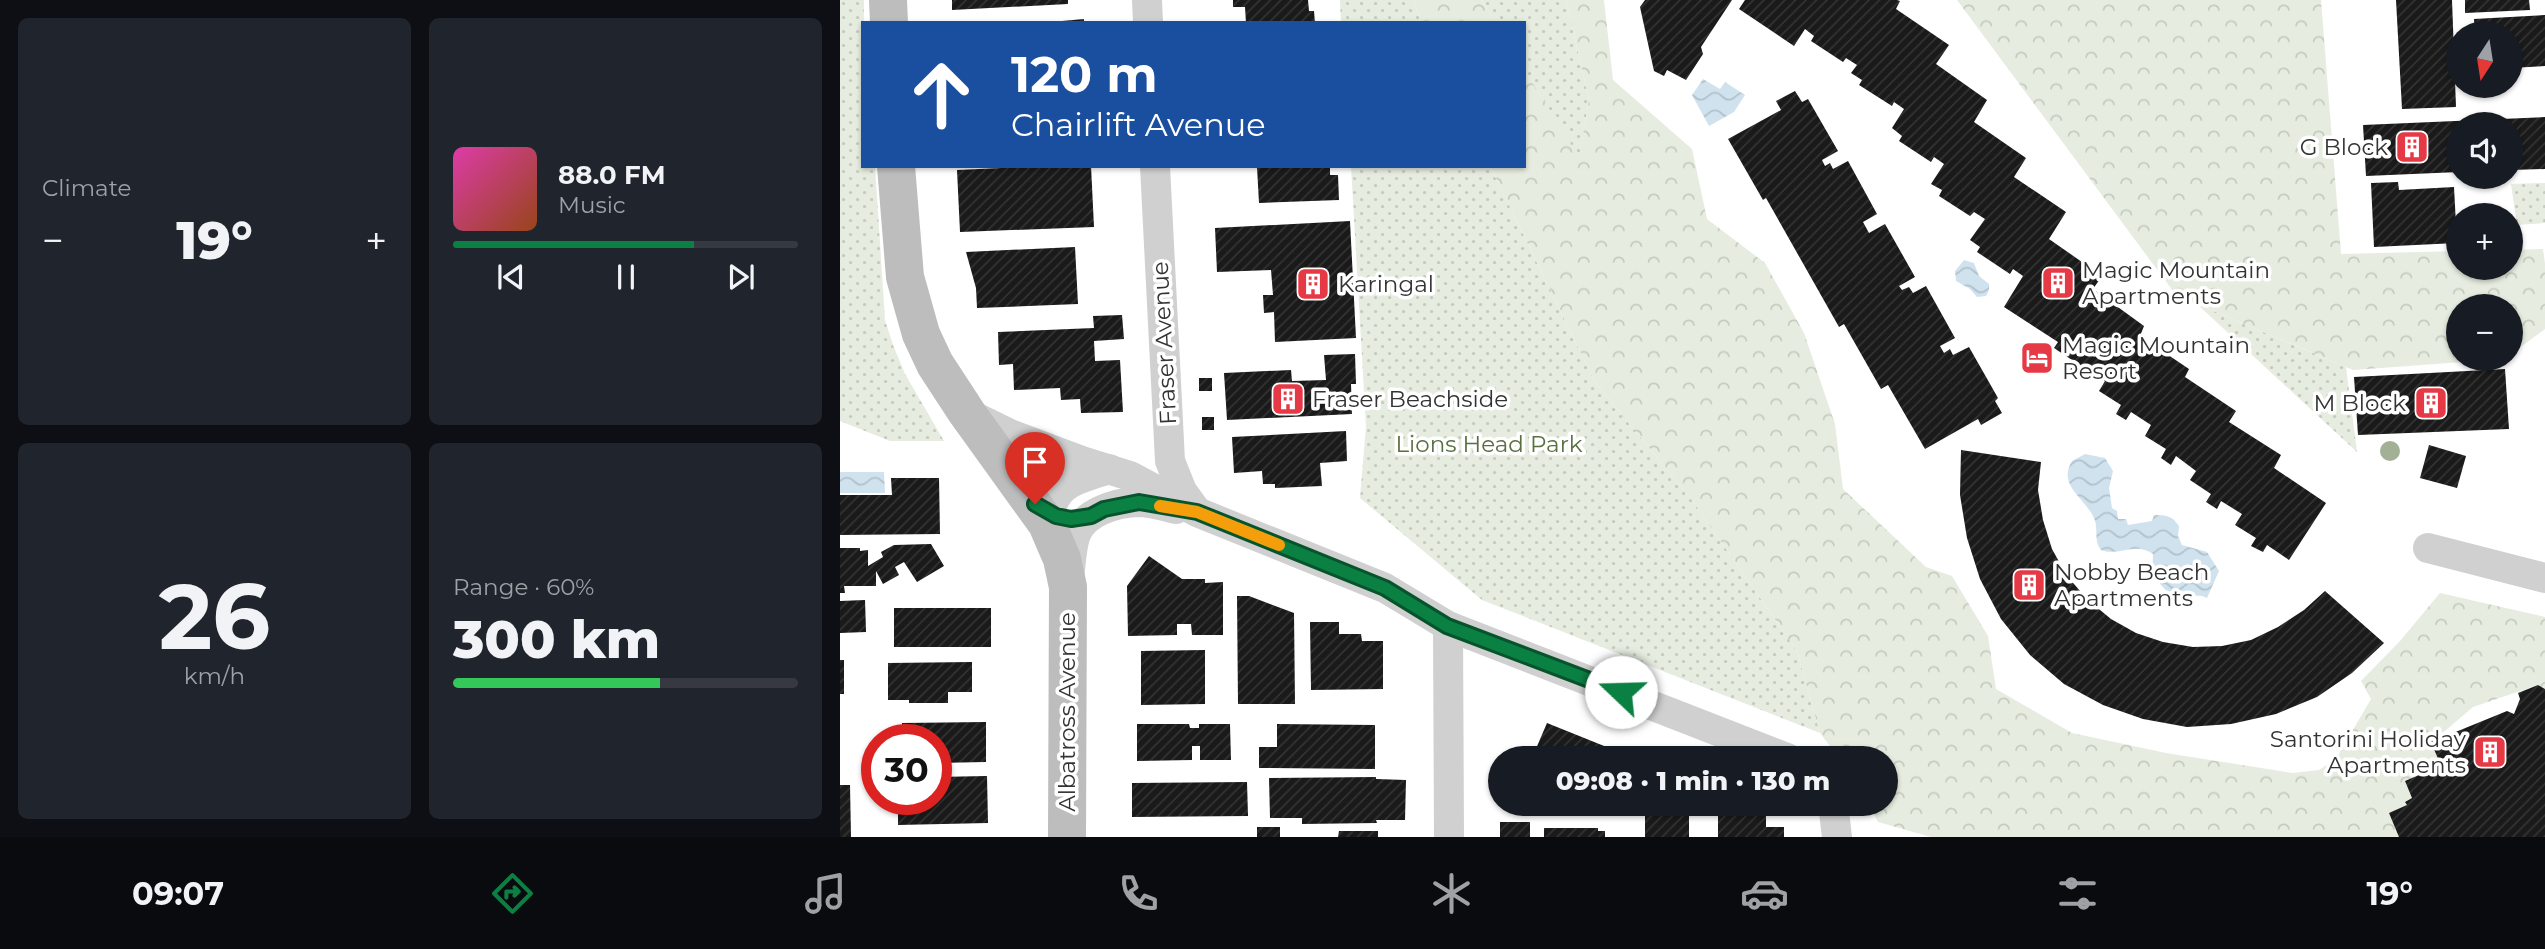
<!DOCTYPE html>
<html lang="en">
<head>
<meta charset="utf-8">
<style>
	body { margin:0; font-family:Montserrat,sans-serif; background:#20242c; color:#f1f3f6; height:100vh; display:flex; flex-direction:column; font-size:26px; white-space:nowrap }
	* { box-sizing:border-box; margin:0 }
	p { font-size:23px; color:#9ea1a6 }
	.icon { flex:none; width:38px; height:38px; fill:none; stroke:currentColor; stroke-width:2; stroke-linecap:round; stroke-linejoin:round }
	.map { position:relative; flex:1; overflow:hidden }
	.side { display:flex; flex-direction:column; gap:18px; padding:18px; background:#0d0f14; width:840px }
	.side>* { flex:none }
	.banner { position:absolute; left:21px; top:21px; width:665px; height:147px; border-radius:0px; box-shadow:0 2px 5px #0004; background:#1a4fa0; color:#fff; overflow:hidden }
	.needle { width:46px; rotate:192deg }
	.buttons { position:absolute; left:1606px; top:21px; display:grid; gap:14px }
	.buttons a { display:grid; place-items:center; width:77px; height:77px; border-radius:50%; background:#171b24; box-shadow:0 2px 5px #0004; font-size:35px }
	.speed { position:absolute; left:21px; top:724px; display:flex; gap:14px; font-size:35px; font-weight:700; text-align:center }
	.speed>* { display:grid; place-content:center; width:91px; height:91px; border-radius:50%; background:#171b24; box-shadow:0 2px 5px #0004; line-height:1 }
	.speed .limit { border:10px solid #d22; background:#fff; color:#111 }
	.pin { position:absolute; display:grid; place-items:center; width:60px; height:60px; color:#fff; margin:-72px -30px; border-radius:50% 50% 50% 0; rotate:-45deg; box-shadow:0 0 7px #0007 }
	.pin .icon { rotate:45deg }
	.me { position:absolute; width:77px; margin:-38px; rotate:291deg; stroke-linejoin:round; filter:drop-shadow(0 0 5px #0008) }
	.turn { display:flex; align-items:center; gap:24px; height:147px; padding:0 35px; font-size:32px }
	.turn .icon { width:91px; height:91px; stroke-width:2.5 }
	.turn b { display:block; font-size:49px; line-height:60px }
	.big { font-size:52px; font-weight:800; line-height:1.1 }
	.side .card { flex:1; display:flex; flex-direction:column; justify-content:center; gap:10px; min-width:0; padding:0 24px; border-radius:10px; background:#20242c }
	.side .dial { align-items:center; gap:0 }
	.dial b { font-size:91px; line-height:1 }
	.song { display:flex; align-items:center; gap:21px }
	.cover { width:84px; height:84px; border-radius:10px; background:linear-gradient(135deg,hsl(320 70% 55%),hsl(20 70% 35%)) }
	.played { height:7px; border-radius:4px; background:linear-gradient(90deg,#0b8043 70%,#363941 70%) }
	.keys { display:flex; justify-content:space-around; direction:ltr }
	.heat { display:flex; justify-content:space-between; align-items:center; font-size:38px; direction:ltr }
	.charge { height:10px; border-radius:5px; background:linear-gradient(90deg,#34c759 60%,#363941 0) }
	.side .tiles { flex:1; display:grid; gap:18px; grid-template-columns:repeat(2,1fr) }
	.trip { position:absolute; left:648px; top:746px; width:410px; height:70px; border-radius:35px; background:#171b24; box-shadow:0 2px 5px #0004; font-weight:800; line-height:70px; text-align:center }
	.menu { display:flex; height:112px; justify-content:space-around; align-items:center; background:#090b0e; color:#9ea1a6 }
	.menu .icon { width:49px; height:49px }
	.menu .on { color:#0b8043 }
	.menu b { font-size:32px; color:#f1f3f6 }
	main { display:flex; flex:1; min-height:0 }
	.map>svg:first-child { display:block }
</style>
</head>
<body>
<main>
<section class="side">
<div class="tiles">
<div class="card"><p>Climate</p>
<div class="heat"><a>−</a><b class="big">19°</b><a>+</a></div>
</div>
<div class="card">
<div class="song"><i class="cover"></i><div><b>88.0 FM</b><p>Music</p></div></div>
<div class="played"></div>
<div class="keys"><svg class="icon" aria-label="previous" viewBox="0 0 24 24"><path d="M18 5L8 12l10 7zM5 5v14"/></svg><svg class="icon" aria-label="pause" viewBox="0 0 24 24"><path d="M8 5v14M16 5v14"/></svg><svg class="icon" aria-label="next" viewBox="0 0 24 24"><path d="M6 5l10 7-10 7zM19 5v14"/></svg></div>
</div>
<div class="card dial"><b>26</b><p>km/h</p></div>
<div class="card"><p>Range · 60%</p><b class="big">300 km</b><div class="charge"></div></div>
</div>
</section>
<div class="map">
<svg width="1705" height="837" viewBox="0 0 1705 837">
	<defs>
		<pattern id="grass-dots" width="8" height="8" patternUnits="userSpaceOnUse" patternTransform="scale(1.75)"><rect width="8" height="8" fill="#e6ecdf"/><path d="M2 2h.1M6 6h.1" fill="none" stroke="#c6cbc0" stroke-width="1.8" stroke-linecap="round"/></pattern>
		<pattern id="forest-crowns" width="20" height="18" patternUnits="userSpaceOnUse" patternTransform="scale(1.75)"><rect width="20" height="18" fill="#e6ecdf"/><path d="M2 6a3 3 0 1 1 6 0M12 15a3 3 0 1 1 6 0" fill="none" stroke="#c6cbc0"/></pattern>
		<pattern id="water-waves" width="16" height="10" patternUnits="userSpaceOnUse" patternTransform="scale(1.75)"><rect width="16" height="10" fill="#cfe2ee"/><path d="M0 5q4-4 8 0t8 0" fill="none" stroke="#b2c2cd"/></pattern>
		<pattern id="building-hatch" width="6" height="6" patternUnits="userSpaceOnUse" patternTransform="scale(1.75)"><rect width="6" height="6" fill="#1a1a1a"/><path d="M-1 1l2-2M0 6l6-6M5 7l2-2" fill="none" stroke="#333"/></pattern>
	</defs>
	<rect width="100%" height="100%" fill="#fff"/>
	<!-- grass -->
	<g fill="url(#grass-dots)">
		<path d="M 0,0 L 24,0 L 23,166 L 35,166 L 45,320 L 53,345 L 65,374 L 104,441 L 50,441 L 0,421 Z"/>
		<path d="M 500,0 L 574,0 L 581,23 L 501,23 Z"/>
		<path d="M 642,0 L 726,0 L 749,100 L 739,158 L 684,69 L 684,23 L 656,23 Z"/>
		<path d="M 511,166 L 650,166 L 755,382 L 852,500 L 957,651 L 980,733 L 642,600 L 520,498 L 526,426 Z"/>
		<path d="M 1705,183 L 1705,223 L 1677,225 L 1671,184 Z"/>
		<path d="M 1357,304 L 1506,367 L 1517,452 Z"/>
	</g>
	<!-- forest -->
	<g fill="url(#forest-crowns)">
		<path d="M 574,0 L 642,0 L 656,23 L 581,23 Z"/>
		<path d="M 726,0 L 764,0 L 773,80 L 852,149 L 867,219 L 925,263 L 964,333 L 995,424 L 1003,489 L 1086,567 L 1112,576 L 1148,636 L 1156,689 L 1232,733 L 1326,753 L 1453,773 L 1479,770 L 1496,759 L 1531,699 L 1521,681 L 1560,641 L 1600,593 L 1705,617 L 1705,689 L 1698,685 L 1633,707 L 1592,742 L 1599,761 L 1577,770 L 1579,775 L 1565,781 L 1572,798 L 1565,802 L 1567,805 L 1559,837 L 1091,837 L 1038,822 L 1028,803 L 1045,803 L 1045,758 L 999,758 L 980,733 L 957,651 L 852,500 L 755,382 L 650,166 L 684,166 L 684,69 L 739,157 L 749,100 Z"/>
		<path d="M 1117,0 L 1481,0 L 1501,254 L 1619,251 L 1619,268 L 1671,268 L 1671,250 L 1703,249 L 1705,264 L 1705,329 L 1671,354 L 1671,306 L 1619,306 L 1619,359 L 1664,359 L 1513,370 L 1336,295 Z"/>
	</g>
	<!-- water -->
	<g fill="url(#water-waves)">
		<path d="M 863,79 L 880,89 L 885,82 L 905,95 L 894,112 L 869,126 L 852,95 Z"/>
		<path d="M 1124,260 L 1134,263 L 1139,276 L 1149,284 L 1149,290 L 1146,296 L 1137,297 L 1130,289 L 1116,281 L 1115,271 Z"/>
		<path d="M 1245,454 L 1265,458 L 1273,471 L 1269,488 L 1272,508 L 1277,511 L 1278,519 L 1286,519 L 1288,525 L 1312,521 L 1314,515 C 1326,515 1332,516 1339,526 L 1338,536 L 1342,545 L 1367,552 L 1379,571 L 1367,598 C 1353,592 1352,599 1340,599 C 1331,599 1315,579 1313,571 C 1312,566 1313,560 1313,554 C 1295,541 1279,557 1261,550 C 1253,540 1259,529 1254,518 C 1245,498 1217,485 1232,461 Z"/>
		<path d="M 0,472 L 44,472 L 45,493 L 0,493 Z"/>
	</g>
	<!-- building -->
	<g fill="url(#building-hatch)">
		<path d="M 112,0 L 228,0 L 228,4 L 112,10 Z"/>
		<path d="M 393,0 L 468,0 L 469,11 L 474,11 L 475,23 L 406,23 L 405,7 L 393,7 Z"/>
		<path d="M 805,0 L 892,0 L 861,47 L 863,54 L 846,80 L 827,70 L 824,76 L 814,71 L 800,7 Z"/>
		<path d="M 905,0 L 1057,0 L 1060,1 L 1056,9 L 1109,45 L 1096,64 L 1147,100 L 1134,122 L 1186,158 L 1174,177 L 1226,212 L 1209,239 L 1262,276 L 1253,289 L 1304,326 L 1300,336 L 1349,369 L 1345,377 L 1396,411 L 1389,422 L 1441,455 L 1434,468 L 1486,503 L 1449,560 L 1427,545 L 1423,552 L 1411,546 L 1416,538 L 1395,525 L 1402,514 L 1381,501 L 1377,509 L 1366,502 L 1371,494 L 1350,480 L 1356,471 L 1336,456 L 1331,465 L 1321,458 L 1326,449 L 1305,436 L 1311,425 L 1291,412 L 1286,420 L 1276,414 L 1281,405 L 1259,391 L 1265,381 L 1246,368 L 1241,377 L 1230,370 L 1235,362 L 1214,348 L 1218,342 L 1164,307 L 1183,276 L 1173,269 L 1170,274 L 1137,252 L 1140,247 L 1130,240 L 1145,219 L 1134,212 L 1130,216 L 1099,196 L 1102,190 L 1091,184 L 1104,164 L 1094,157 L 1091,162 L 1059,141 L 1062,136 L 1052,128 L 1064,109 L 1054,102 L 1052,106 L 1019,85 L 1022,80 L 1011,73 L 1017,65 L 1006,58 L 1003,62 L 971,41 L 974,36 L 965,29 L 954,46 L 899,9 Z"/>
		<path d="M 1556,0 L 1612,0 L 1616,107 L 1562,109 Z"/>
		<path d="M 1625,0 L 1689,0 L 1690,10 L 1625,13 Z"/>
		<path d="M 1705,15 L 1705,66 L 1671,68 L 1671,33 L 1635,33 L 1634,19 Z"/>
		<path d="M 244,19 L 244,23 L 222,23 L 222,21 Z"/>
		<path d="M 955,91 L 962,102 L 968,99 L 998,151 L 982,160 L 985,166 L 990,163 L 993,169 L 1008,161 L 1037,214 L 1023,222 L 1029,233 L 1045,224 L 1075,277 L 1059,286 L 1062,290 L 1069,287 L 1073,293 L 1086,286 L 1115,338 L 1100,346 L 1104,353 L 1110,349 L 1113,355 L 1129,347 L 1158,398 L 1155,401 L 1162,413 L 1141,425 L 1138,419 L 1085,449 L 1048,385 L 1041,389 L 1004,324 L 999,327 L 926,198 L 923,200 L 888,139 L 941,110 L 936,101 Z"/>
		<path d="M 1705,117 L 1705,169 L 1671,170 L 1671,124 L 1619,124 L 1619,172 L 1526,176 L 1523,125 Z"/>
		<path d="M 208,166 L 251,166 L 254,227 L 120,232 L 117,170 Z"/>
		<path d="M 490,166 L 490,175 L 498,175 L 499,200 L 419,203 L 417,167 Z"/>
		<path d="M 1558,182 L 1559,190 L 1614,187 L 1617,243 L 1534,247 L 1531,183 Z"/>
		<path d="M 510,221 L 516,338 L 435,342 L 434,312 L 424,313 L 423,295 L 433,295 L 431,270 L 377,272 L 375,228 Z"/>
		<path d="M 235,247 L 238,304 L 137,308 L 136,288 L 126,252 Z"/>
		<path d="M 282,315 L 284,339 L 254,341 L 255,361 L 280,360 L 283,412 L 241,413 L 240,399 L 221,400 L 220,388 L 174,390 L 173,364 L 159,365 L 158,332 L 254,328 L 253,316 Z"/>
		<path d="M 515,354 L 516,384 L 511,384 L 512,414 L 387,420 L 384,373 L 451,370 L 452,381 L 486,380 L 484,355 Z"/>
		<path d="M 1665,369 L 1669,429 L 1518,435 L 1514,377 Z"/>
		<rect x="359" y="378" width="13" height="13"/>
		<rect x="362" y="417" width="12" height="13"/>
		<path d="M 506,431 L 507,461 L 480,463 L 482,486 L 435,488 L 435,484 L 423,484 L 422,471 L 394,473 L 392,437 Z"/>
		<path d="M 1589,445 L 1626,456 L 1617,488 L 1580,478 Z"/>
		<path d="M 1121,450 L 1201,462 L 1198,490 L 1203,520 L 1212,549 L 1227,576 L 1248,600 L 1271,619 L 1296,633 L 1323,642 L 1353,647 L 1382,646 L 1411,640 L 1438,627 L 1464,610 L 1485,591 L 1544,643 L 1512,673 L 1477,697 L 1436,714 L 1391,724 L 1347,727 L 1303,719 L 1263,705 L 1224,684 L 1190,655 L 1161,619 L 1140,579 L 1127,538 L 1120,495 Z"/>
		<path d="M 51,478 L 99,478 L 100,534 L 0,535 L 0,495 L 52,495 Z"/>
		<path d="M 91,544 L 104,566 L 77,582 L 64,562 L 55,567 L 59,575 L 43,584 L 36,571 L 36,586 L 4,586 L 5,593 L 0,593 L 0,548 L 20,548 L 20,551 L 28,550 L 28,566 L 43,557 L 41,552 L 54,545 Z"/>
		<path d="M 309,556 L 342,579 L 365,579 L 365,583 L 383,582 L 383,635 L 352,635 L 351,624 L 337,624 L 337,635 L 288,636 L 287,586 Z"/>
		<path d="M 397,596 L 409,596 L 454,613 L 455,704 L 398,704 Z"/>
		<path d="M 25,600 L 26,632 L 0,633 L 0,601 Z"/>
		<rect x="54" y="608" width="97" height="39"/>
		<path d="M 470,622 L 499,622 L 499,634 L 521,634 L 522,641 L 543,641 L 543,689 L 471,690 Z"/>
		<path d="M 365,650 L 365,704 L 301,705 L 301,651 Z"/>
		<rect x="0" y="660" width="4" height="34"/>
		<path d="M 132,662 L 132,692 L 108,692 L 108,703 L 69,703 L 69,700 L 48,700 L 48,663 Z"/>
		<path d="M 1698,685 L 1705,689 L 1705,837 L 1559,837 L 1549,813 L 1567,805 L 1565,802 L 1572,798 L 1565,781 L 1579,775 L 1577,771 L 1599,761 L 1591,742 L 1667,711 L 1674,714 L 1680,699 L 1678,693 Z"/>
		<path d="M 146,722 L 146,762 L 96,763 L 96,740 L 62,740 L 62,723 Z"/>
		<path d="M 707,723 L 779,752 L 779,758 L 692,758 Z"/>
		<path d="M 297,724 L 349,724 L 350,728 L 359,728 L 359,724 L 390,724 L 391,760 L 360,760 L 360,746 L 352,746 L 352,760 L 297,761 Z"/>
		<path d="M 437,724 L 535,725 L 535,769 L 419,768 L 419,747 L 437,747 Z"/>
		<path d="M 147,776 L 148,823 L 58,825 L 58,800 L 96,800 L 96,777 Z"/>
		<path d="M 536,777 L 536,779 L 566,780 L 565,820 L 536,820 L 537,823 L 462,824 L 462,818 L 430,818 L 429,778 Z"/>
		<path d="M 407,782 L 408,816 L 292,817 L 292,783 Z"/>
		<path d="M 0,785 L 10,785 L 11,837 L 0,837 Z"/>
		<path d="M 805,803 L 836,803 L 836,809 L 849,809 L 849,837 L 805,837 Z"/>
		<path d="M 926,811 L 926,827 L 944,827 L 944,837 L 878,837 L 878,812 Z"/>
		<rect x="660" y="822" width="30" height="15"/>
		<rect x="417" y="827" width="23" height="10"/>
		<path d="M 704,828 L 758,828 L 758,831 L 765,831 L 765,837 L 704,837 Z"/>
		<path d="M 499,831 L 538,831 L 538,837 L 498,837 Z"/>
	</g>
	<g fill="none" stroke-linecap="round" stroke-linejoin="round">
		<!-- street -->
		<g stroke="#d0d0d0" stroke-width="30">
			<path d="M 307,0 L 308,23"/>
			<path d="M 315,166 L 330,461 L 342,491 L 355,509"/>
			<path d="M 127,413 L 170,434 L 242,461 L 290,476 L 357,512 L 545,588 L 608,626 L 947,758"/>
			<path d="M 207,524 C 214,482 233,481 269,469"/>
			<path d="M 1588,548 L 1705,578"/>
			<path d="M 229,578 C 231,565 231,547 236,534 C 245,512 275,503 297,502 C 310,502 324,506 336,509"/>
			<path d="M 608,626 L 609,837"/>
			<path d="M 993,803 L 997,837"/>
		</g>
		<!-- secondary -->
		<g stroke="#bdbdbd" stroke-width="38">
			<path d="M 48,0 L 49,23"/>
			<path d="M 56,166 L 65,277 L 81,334 L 95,364 L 127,413 L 207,524 L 222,559 L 228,587 L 227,837"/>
		</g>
	</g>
	<!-- trees -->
	<circle fill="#a2b095" cx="1550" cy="451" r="10"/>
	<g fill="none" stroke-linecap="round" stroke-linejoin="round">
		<defs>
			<path id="route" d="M 195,504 L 216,516 L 231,519 L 251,516 L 264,509 L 299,502 L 357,512 L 545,588 L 607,626 L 781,692"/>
		</defs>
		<!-- route casing -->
		<use href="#route" stroke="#07532c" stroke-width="18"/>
		<!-- route -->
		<use href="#route" stroke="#0b8043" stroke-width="12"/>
		<!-- slow -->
		<path stroke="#f59e0b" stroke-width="12" d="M 320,506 L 357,512 L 439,545"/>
	</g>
	<!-- icons -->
	<defs>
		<symbol id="building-square" viewBox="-11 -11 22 22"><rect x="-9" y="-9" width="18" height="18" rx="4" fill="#e63946" stroke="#fff"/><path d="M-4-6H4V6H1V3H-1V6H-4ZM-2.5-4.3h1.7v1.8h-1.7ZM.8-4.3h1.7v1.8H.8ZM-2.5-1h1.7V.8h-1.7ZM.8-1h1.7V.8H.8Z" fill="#fff"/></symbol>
		<symbol id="hotel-square" viewBox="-11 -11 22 22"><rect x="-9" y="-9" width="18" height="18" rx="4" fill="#e63946" stroke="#fff"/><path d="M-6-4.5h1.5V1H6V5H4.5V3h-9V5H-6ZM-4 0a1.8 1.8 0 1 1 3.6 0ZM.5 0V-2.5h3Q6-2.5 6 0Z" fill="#fff"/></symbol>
	</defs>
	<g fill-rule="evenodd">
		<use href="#building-square" x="1553" y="128" width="38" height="38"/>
		<use href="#building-square" x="1199" y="264" width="38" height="38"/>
		<use href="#building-square" x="454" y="265" width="38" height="38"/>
		<use href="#hotel-square" x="1178" y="339" width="38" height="38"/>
		<use href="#building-square" x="429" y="380" width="38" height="38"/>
		<use href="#building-square" x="1572" y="384" width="38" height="38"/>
		<use href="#building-square" x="1170" y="566" width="38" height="38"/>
		<use href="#building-square" x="1631" y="733" width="38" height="38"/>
	</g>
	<g text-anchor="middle" stroke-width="7" stroke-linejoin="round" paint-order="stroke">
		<!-- poi labels -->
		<g font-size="23" fill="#333" stroke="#fff" text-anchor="start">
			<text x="1548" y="155" text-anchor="end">G Block</text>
			<text x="1242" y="278">Magic Mountain<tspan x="1242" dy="26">Apartments</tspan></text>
			<text x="498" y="292">Karingal</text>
			<text x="1222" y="353">Magic Mountain<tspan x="1222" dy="26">Resort</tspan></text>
			<text x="472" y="407">Fraser Beachside</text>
			<text x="1566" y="411" text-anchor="end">M Block</text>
			<text x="1214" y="580">Nobby Beach<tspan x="1214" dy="26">Apartments</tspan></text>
			<text x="1626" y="747" text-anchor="end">Santorini Holiday<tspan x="1626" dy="26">Apartments</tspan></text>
		</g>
		<!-- street labels -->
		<g font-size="23" fill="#333" stroke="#fff">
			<text transform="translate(324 343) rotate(-93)" y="8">Fraser Avenue</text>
			<text transform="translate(227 712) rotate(-90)" y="8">Albatross Avenue</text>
		</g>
		<!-- park labels -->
		<g font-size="23" fill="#56703f" stroke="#fff">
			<text x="649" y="452">Lions Head Park</text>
		</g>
	</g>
</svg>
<div class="buttons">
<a><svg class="needle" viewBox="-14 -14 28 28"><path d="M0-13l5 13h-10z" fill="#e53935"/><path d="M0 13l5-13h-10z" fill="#9ea1a6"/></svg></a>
<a><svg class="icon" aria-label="sound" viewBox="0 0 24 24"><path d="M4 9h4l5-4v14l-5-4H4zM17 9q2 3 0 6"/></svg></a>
<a>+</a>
<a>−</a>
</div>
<div class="speed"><div class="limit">30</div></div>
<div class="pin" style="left:195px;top:504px;background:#d93025"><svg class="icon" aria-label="arrive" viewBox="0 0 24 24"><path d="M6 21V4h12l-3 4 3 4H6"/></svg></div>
<svg class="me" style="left:781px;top:692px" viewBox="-20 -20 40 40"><circle r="19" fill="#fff"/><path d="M0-13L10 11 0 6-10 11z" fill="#0b8043"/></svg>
<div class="trip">09:08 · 1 min · 130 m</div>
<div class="banner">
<div class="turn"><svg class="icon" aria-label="ahead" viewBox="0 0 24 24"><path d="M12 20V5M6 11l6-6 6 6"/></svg><div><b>120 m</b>Chairlift Avenue</div></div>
</div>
</div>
</main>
<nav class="menu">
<b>09:07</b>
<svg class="icon on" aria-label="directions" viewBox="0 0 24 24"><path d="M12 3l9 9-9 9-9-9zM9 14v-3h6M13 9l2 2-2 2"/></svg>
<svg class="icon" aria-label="music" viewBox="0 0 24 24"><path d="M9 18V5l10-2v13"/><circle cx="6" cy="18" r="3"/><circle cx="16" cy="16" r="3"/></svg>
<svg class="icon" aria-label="phone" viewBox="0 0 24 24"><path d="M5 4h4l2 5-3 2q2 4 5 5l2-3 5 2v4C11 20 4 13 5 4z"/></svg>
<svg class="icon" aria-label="climate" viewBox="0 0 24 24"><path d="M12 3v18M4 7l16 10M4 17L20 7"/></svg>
<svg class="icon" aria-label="car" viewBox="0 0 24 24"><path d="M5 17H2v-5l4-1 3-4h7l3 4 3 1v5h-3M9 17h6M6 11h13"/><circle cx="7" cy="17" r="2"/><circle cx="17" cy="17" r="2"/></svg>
<svg class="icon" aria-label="filters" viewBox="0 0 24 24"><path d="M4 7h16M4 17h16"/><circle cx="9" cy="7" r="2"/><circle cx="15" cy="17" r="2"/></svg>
<b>19°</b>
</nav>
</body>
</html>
